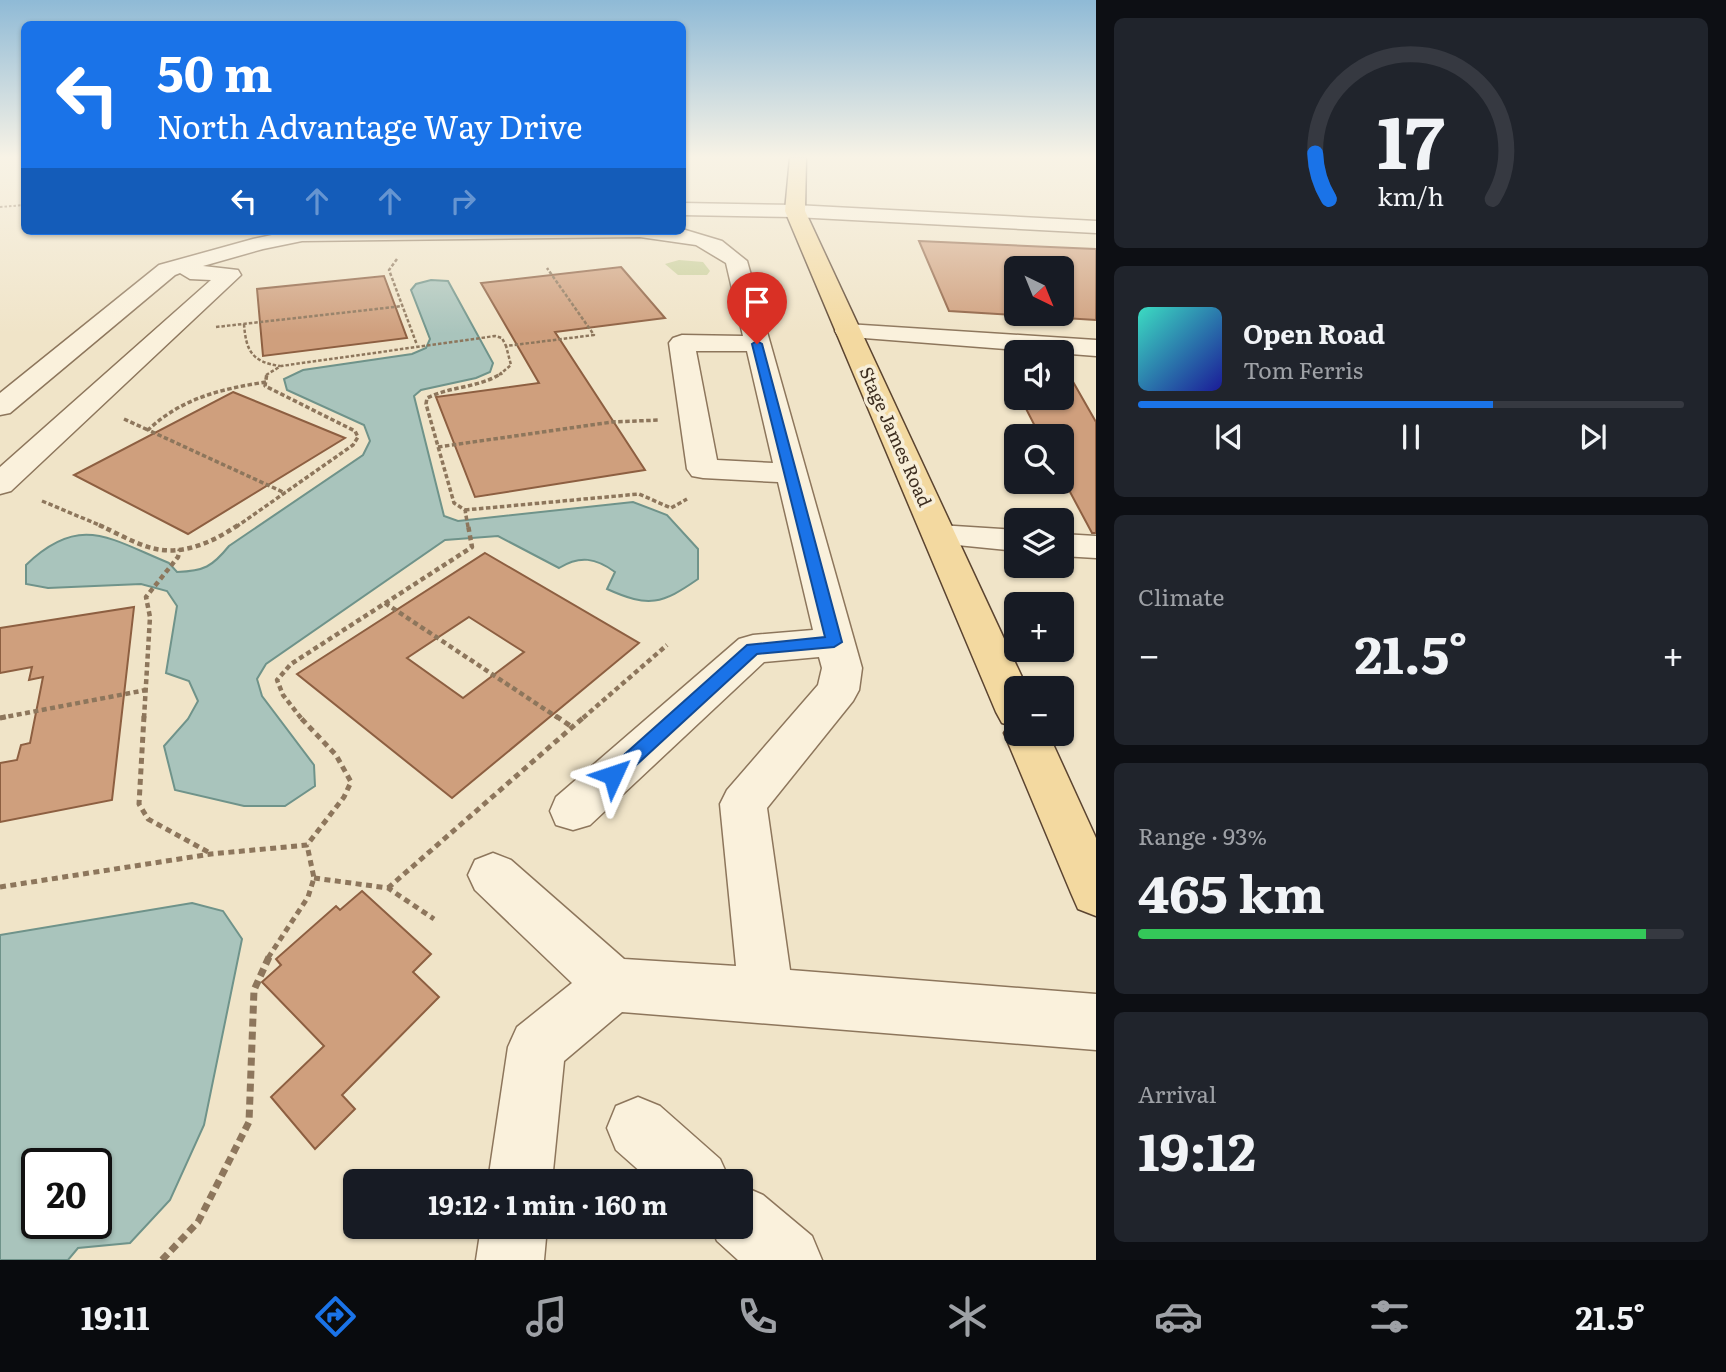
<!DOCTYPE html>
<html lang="en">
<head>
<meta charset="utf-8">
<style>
	body { margin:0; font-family:Literata,serif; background:#20242c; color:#f1f3f6; height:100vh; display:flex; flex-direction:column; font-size:26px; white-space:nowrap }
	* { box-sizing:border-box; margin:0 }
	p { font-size:23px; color:#9ea1a6 }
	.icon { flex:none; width:38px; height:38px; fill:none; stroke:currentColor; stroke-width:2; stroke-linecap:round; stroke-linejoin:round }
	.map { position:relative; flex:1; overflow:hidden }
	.side { display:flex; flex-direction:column; gap:18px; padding:18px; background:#0d0f14; width:630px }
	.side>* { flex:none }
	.top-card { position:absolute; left:21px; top:21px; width:665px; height:214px; border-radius:10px; box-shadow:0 2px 5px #0004; background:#1a73e8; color:#fff; overflow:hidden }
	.needle { width:46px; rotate:137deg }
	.buttons { position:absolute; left:1004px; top:256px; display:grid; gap:14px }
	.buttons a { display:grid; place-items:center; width:70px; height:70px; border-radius:10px; background:#171b24; box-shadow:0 2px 5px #0004; font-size:35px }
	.speed { position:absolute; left:21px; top:1148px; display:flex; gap:14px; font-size:35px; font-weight:700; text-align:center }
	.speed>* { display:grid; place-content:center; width:91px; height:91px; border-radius:50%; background:#171b24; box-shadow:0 2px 5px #0004; line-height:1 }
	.speed .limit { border:4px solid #111; border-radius:10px; background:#fff; color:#111 }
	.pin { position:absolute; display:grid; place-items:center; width:60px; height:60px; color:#fff; margin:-72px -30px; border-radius:50% 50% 50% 0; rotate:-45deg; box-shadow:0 0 7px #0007 }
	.pin .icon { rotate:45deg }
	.me { position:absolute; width:77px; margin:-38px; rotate:48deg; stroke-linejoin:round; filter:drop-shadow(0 0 5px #0008) }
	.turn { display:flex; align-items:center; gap:24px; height:147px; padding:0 21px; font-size:32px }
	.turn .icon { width:91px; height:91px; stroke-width:2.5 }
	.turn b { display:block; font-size:49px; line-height:60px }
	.lanes { display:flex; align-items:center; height:66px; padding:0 21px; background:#0003; justify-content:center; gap:35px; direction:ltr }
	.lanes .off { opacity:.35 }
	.big { font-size:52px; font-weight:700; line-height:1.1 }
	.side .card { flex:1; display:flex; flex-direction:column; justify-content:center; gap:10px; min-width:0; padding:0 24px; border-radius:10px; background:#20242c }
	.side .dial { align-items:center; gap:0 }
	.dial svg { height:182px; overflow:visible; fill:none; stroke:#363941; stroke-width:7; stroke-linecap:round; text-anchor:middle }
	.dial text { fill:#f1f3f6; stroke:none }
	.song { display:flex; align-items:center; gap:21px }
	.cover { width:84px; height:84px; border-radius:10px; background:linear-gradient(135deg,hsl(170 70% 55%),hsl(240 70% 35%)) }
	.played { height:7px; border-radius:4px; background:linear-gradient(90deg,#1a73e8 65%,#363941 65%) }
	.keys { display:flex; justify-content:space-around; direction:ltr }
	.heat { display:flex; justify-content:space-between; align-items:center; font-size:38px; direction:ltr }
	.charge { height:10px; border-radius:5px; background:linear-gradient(90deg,#34c759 93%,#363941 0) }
	.trip { position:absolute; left:343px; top:1169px; width:410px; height:70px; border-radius:10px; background:#171b24; box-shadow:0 2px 5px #0004; font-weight:700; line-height:70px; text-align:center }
	.menu { display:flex; height:112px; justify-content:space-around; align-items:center; background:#090b0e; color:#9ea1a6 }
	.menu .icon { width:49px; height:49px }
	.menu .active { color:#1a73e8 }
	.menu b { font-size:32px; color:#f1f3f6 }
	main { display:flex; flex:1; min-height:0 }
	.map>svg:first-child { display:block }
</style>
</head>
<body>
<main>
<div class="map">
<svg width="1096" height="1260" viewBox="0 0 1096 1260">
	<rect width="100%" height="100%" fill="#f0e4c8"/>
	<!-- green -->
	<path fill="#c9cf9b" d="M 679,260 L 703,262 L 710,271 L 707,275 L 678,275 L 665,264 Z"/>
	<!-- water -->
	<g fill="#a9c4bc" stroke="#6f938a" stroke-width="2" fill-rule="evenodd">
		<path d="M 431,280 L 448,281 L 493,363 L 490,372 L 476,378 L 421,390 L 414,396 L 444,516 L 458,521 L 633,502 L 667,515 L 698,549 L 698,579 C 662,604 649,608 607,589 L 615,572 C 596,558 580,555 559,568 L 498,536 L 445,540 L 266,664 L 257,679 L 262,696 L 314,765 L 315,786 L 285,806 L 244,806 L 175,790 L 164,746 L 188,719 L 198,701 L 189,681 L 166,673 L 177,606 L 167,591 L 141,584 L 48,588 L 26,584 L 26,565 C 80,513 110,539 169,563 L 177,572 C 204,571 212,567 229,546 L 363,455 L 370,441 L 364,425 L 287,390 L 284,379 L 303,370 L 412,354 L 426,348 L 430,339 L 411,290 L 416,284 Z"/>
		<path d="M 192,903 L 223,911 L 242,939 L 204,1125 L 170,1200 L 130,1243 L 78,1248 L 68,1260 L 0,1260 L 0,935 ZM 37,1164 L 96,1164 L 96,1223 L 37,1223 Z"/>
	</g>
	<!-- building -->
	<g fill="#cf9f7d" stroke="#8d5f41" stroke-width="2" fill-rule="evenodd">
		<path d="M 919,241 L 1096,249 L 1096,320 L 949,311 ZM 1017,268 L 1062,268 L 1062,313 L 1017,313 Z"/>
		<path d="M 621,267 L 665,318 L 555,332 L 645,470 L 475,497 L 436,397 L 539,383 L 481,283 Z"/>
		<path d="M 384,276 L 407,338 L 263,356 L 257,289 Z"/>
		<path d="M 1062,380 L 1072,380 L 1096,422 L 1096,533 L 1092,533 L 1062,477 L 1062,436 L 1040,436 L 1020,397 L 1062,397 Z"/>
		<path d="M 233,392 L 345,438 L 188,534 L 74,475 Z"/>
		<path d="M 485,553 L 639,643 L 452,798 L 297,674 ZM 469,617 L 524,652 L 463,698 L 407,658 Z"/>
		<path d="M 134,607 L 112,800 L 0,822 L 0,763 L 17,760 L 21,745 L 30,743 L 43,677 L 29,680 L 32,667 L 0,673 L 0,628 Z"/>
		<path d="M 362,891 L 431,954 L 413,972 L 439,997 L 342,1095 L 355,1109 L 315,1149 L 271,1097 L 324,1046 L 262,982 L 281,965 L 276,959 L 336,906 L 340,910 Z"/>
	</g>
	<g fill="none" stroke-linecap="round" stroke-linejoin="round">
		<defs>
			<g id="minor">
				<path d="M 682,203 L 795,205 L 1096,221 L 1096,233 L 795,217 L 682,215 Z"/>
				<path d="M 682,229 L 722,241 L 747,261 L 862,668 L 859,690 L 853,701 L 767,808 L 790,970 L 1096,994 L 1096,1050 L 622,1012 L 564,1061 L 552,1181 L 488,1181 L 508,1047 L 517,1027 L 572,983 L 475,890 L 468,875 L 475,860 L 493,853 L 511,860 L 624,959 L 736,966 L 720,804 L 727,790 L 818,685 L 822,668 L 819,657 L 764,662 L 590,825 L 573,830 L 556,825 L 550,811 L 556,797 L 739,639 L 753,635 L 813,630 L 778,482 L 703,478 L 692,476 L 687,469 L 669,343 L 673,338 L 682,335 L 743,336 L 726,263 L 696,245 L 640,237 L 302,241 L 263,249 L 203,266 L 238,270 L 241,275 L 11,491 L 0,494 L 0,467 L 211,280 L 190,279 L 180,273 L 175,275 L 10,413 L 0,415 L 0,393 L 159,265 L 253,239 L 291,231 ZM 696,351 L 747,351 L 773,463 L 717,460 Z"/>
				<path d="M 847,324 L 1096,340 L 1096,356 L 838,336 L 835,331 L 838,326 Z"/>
				<path d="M 939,525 L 1017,530 L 1017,551 L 927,542 L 922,535 L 927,528 Z"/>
				<path d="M 1062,534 L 1096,536 L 1096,558 L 1062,556 Z"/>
				<path d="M 638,1097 L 660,1106 L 720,1159 L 730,1181 L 651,1181 L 616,1150 L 607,1128 L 616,1106 Z"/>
				<path d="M 740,1185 L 763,1195 L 812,1236 L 822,1260 L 738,1260 L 717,1241 L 711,1227 L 740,1227 Z"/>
				<path d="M 481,1227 L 547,1227 L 544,1260 L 476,1260 Z"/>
			</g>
			<path id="major" d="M 790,158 L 806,158 L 805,211 L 1027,688 L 1017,688 L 1017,733 L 1048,733 L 1096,838 L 1096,916 L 1078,909 L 1071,893 L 1004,733 L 1009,725 L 1002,723 L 996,712 L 785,211 Z"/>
		</defs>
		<!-- minor casing -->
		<use href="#minor" stroke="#8d765c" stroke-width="3"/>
		<!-- major casing -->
		<use href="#major" stroke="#5b4430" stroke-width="3"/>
		<!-- path-far5 -->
		<path stroke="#8d765c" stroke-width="2" stroke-dasharray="2.5 2" stroke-linecap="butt" d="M 0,207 L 24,205"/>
		<!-- path-far4 -->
		<g stroke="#8d765c" stroke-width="2.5" stroke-dasharray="3.5 2" stroke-linecap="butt">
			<path d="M 397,259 L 389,270 L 417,345"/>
			<path d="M 244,324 C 246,351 252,362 280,366"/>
			<path d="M 216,327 L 403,306"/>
			<path d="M 266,375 L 281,366 L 495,336 L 502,338 L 506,346 L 594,335 L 547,268"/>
			<path d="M 499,375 L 511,365 L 506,346"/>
		</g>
		<!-- path-far3 -->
		<g stroke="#8d765c" stroke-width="3.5" stroke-dasharray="4.5 2.5" stroke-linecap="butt">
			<path d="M 266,382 C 221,389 182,398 148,430 L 285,493"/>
			<path d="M 124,419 L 148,430"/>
			<path d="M 438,447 L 612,422 L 660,420"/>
			<path d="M 42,501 L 104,527"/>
			<path d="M 465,510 L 639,494 L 671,508 L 687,499"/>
			<path d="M 236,527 L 353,445 L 358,437 L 355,431 L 265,386 L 267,373"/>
			<path d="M 468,527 L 465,510 L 454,503 L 426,404 L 427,398 C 451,386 479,388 502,373"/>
		</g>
		<!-- path-far2 -->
		<g stroke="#8d765c" stroke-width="4.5" stroke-dasharray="5 3.5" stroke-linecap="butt">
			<path d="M 99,525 C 117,533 137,545 156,549 C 185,555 215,541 238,525"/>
			<path d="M 385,603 L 558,718"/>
			<path d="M 0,718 L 146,690"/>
			<path d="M 144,718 L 150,617 L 146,597 L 178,557 L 180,549"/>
			<path d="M 301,718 L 283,695 L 277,680 L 291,664 L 472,547 L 468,525"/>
			<path d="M 583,718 L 667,645"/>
		</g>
		<!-- path-far1 -->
		<g stroke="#8d765c" stroke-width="5" stroke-dasharray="6 4.5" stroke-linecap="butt">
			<path d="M 144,716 L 139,804 L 148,819 L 210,853"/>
			<path d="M 556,716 L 572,727"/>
			<path d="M 0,718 L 9,716"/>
			<path d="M 314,878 L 388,888 L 434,919"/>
			<path d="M 0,887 L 211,854 L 307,845 L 344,797 L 351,782 L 336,755 L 299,716"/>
			<path d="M 388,888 L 585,716"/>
			<path d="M 268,958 L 308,897 L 314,878 L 307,845"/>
		</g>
		<!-- path -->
		<path stroke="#8d765c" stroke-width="7" stroke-dasharray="8 5" stroke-linecap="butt" d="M 162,1260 L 198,1222 L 249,1122 L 254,990 L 269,957"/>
		<!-- minor -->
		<use href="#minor" fill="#faf1dc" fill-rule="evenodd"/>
		<!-- major -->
		<use href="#major" fill="#f3d9a0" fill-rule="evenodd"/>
	</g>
	<!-- sky -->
	<linearGradient id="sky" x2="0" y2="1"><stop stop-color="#8fbad6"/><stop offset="0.47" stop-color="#f8f3e6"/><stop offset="1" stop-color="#f8f3e6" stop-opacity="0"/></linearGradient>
	<rect width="1096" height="334" fill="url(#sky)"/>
	<!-- route -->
	<path fill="#1a73e8" stroke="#114b97" stroke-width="2" d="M 757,341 L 762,344 L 842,642 L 834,647 L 757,654 L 620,780 L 613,782 L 607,780 L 604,775 L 607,770 L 747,645 L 825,637 L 752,344 Z"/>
	<g text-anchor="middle" stroke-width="7" stroke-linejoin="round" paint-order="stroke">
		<!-- far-street labels -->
		<g font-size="18" fill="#3d2e20" stroke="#f7eed8">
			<text transform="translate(895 437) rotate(66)" y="6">Stage James Road</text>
		</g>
	</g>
</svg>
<div class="buttons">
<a><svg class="needle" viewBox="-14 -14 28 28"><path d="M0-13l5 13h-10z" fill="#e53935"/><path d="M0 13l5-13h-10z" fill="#9ea1a6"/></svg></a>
<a><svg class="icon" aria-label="sound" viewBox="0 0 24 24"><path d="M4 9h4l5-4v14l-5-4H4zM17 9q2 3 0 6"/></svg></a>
<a><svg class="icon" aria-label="search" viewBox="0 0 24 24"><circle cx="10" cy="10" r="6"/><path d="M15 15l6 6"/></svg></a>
<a><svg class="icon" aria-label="layers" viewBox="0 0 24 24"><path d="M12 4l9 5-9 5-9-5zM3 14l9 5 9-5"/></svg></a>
<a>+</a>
<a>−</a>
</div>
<div class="speed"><div class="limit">20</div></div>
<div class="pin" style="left:757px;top:344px;background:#d93025"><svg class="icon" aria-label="arrive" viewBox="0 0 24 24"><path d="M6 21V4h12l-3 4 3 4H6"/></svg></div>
<svg class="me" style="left:613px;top:775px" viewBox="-20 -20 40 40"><path d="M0-17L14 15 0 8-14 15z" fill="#1a73e8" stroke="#fff" stroke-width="4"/></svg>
<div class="trip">19:12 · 1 min · 160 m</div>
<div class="top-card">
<div class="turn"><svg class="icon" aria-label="left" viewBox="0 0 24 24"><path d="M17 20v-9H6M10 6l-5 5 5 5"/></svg><div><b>50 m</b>North Advantage Way Drive</div></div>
<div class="lanes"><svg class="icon" aria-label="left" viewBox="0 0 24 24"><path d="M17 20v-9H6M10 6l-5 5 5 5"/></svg><svg class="icon off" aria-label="ahead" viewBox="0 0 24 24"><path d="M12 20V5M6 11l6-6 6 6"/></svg><svg class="icon off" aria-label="ahead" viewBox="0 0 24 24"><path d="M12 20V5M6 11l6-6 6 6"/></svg><svg class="icon off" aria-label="right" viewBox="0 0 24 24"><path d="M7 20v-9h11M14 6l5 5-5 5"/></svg></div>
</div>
</div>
<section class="side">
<div class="card dial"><svg viewBox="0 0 100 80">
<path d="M14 69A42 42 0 1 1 86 69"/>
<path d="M14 69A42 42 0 0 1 8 49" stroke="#1a73e8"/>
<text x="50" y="56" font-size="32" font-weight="700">17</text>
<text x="50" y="72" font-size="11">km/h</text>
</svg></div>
<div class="card">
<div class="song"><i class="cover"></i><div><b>Open Road</b><p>Tom Ferris</p></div></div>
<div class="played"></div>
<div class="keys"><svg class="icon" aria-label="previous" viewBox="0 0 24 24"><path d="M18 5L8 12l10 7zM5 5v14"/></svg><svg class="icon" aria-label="pause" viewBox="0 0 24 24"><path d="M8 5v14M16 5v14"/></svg><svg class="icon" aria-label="next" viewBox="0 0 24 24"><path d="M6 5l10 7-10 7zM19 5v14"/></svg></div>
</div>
<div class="card"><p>Climate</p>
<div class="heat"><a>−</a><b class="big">21.5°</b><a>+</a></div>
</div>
<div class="card"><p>Range · 93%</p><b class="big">465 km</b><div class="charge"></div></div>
<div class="card"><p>Arrival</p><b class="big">19:12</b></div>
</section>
</main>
<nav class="menu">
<b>19:11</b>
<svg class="icon active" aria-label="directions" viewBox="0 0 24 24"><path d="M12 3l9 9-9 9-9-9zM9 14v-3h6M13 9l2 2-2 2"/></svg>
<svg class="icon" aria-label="music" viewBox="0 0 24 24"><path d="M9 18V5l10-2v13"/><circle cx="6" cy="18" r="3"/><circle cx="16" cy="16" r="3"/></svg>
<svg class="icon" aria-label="phone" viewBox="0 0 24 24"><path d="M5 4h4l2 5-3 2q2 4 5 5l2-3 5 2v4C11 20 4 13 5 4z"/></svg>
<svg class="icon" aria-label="climate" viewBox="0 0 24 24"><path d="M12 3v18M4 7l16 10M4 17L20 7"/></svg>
<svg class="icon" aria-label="car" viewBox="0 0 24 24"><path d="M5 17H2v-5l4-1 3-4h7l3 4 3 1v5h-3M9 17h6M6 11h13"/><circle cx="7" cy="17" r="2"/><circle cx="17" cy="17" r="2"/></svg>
<svg class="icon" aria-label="filters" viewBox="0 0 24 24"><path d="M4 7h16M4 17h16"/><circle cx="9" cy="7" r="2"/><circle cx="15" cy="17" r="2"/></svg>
<b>21.5°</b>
</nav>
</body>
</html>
